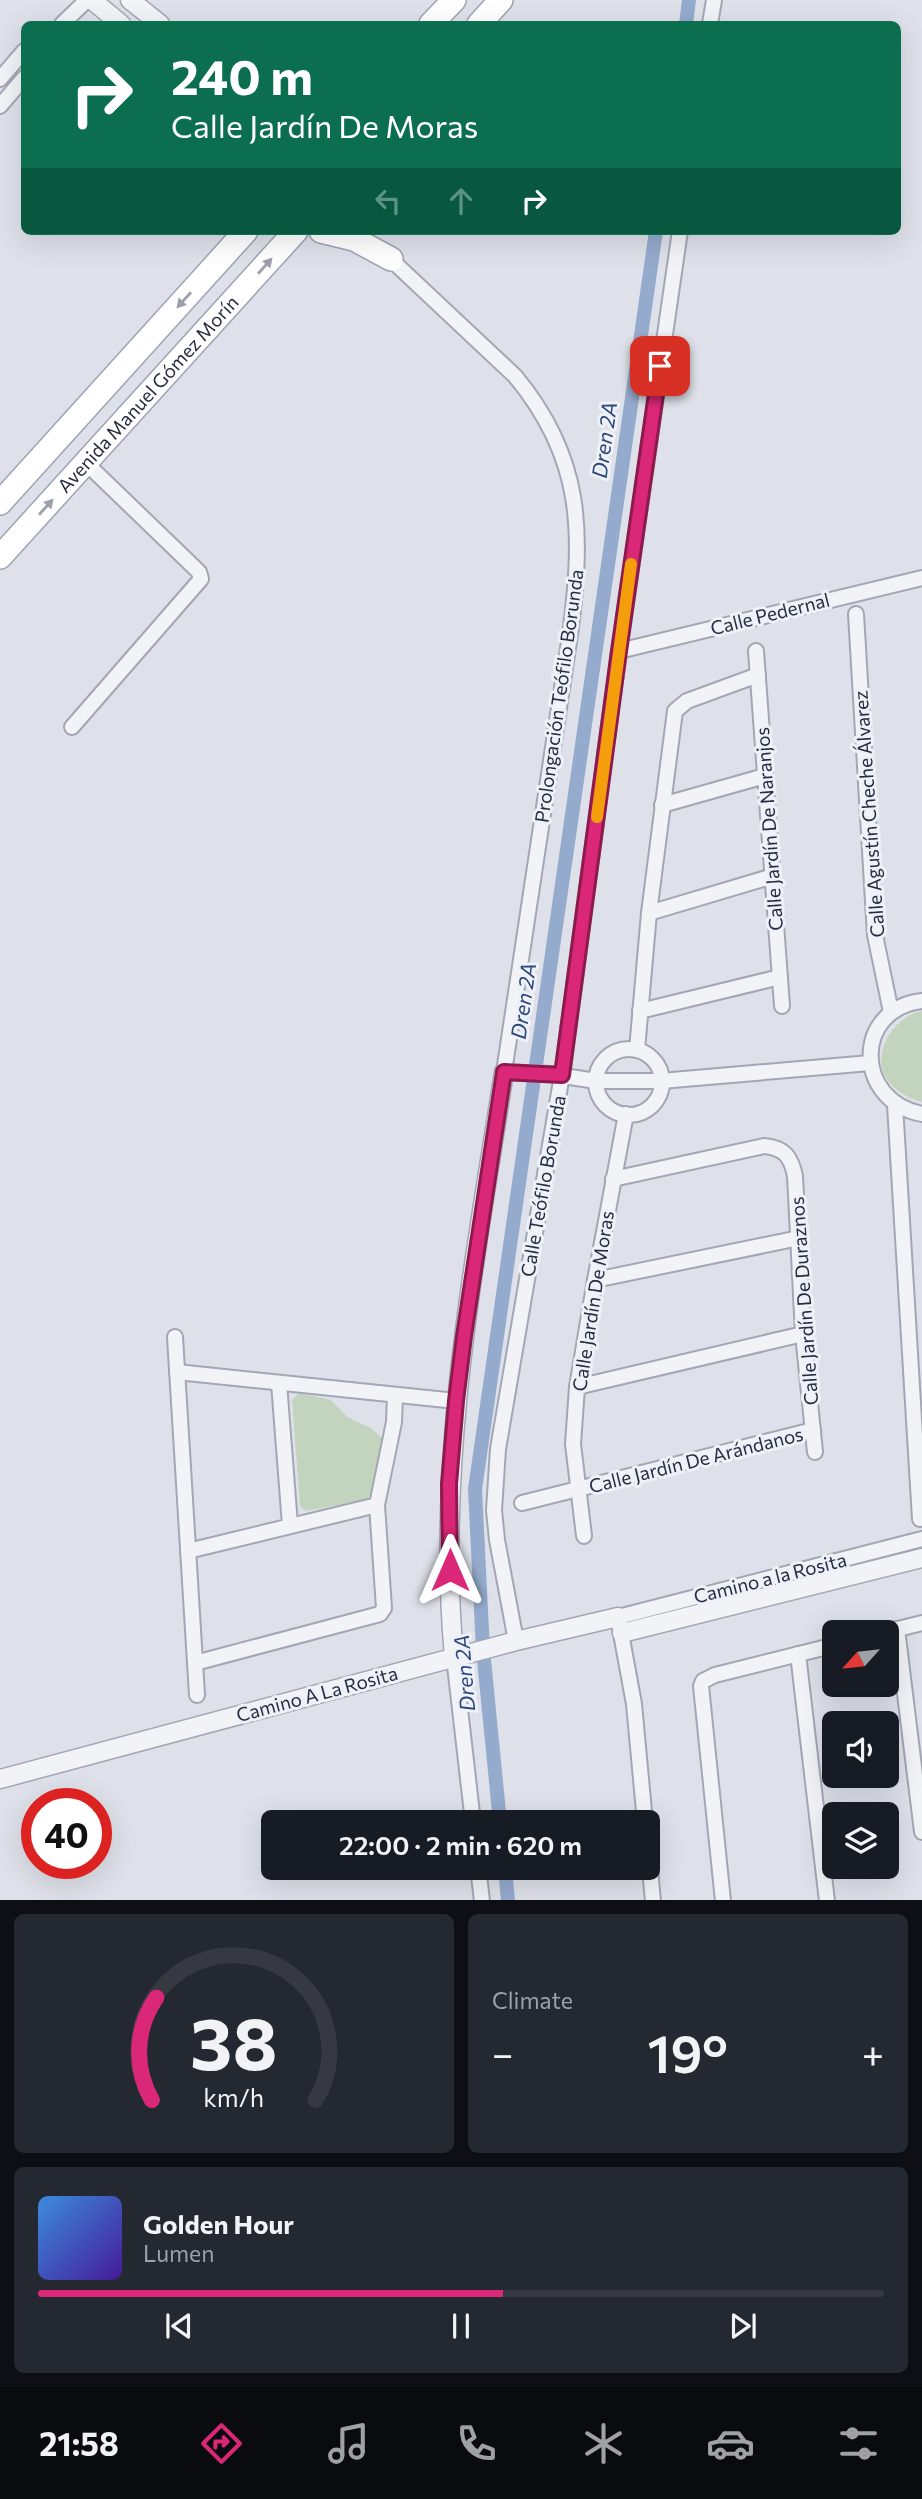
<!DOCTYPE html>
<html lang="en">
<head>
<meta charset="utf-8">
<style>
	body { margin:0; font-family:Commissioner,sans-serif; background:#242831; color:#f1f3f6; height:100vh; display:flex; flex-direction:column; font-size:26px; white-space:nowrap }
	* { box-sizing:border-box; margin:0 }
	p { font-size:23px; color:#9ea1a6 }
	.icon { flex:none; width:38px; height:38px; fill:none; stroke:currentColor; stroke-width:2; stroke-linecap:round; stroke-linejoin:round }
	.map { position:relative; height:1900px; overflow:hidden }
	.side { display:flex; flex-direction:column; gap:14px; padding:14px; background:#0d0f14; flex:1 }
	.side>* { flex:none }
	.banner { position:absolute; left:21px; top:21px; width:880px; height:214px; border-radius:10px; box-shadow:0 7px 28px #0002; background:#0b6e4f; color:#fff; overflow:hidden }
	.needle { width:46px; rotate:243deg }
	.fabs { position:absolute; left:822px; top:1620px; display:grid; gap:14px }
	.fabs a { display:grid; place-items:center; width:77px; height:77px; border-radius:10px; background:#171b24; box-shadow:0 7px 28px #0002; font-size:35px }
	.speed { position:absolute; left:21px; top:1788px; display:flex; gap:14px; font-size:35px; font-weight:700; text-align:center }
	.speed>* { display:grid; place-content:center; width:91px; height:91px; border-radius:50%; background:#171b24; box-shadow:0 7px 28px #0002; line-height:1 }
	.speed .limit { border:10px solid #d22; background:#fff; color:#111 }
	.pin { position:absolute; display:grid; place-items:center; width:60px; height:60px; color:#fff; margin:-30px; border-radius:14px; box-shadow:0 4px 10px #0006 }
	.me { position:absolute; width:77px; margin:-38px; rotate:0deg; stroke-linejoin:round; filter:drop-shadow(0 0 5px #0008) }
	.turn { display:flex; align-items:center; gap:24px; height:147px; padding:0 35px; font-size:32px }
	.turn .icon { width:91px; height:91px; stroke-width:2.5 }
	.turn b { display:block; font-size:49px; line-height:60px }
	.lanes { display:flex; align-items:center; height:66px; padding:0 35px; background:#0003; justify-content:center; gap:35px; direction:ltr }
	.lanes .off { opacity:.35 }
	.big { font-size:52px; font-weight:600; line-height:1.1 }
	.side .card { flex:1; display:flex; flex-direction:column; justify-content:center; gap:10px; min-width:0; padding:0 24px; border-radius:10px; background:#242831 }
	.side .dial { align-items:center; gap:0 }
	.dial svg { height:182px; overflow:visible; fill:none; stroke:#363941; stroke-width:7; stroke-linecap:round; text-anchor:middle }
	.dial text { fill:#f1f3f6; stroke:none }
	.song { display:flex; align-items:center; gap:21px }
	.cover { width:84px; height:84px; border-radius:10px; background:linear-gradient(135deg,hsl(210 70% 55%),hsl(260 70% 35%)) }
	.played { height:7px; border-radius:4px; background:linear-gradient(90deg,#db2777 55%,#363941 55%) }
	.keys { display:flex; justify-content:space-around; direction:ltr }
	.heat { display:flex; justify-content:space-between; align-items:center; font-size:38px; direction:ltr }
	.side .tiles { flex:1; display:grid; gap:14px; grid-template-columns:1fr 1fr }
	.card:last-child { grid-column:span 2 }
	.trip { position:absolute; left:261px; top:1810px; width:399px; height:70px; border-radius:10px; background:#171b24; box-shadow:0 7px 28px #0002; font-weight:600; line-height:70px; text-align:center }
	.tabs { display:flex; height:112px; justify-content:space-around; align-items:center; background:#090b0e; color:#9ea1a6 }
	.tabs .icon { width:49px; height:49px }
	.tabs .on { color:#db2777 }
	.tabs b { font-size:32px; color:#f1f3f6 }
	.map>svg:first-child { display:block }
</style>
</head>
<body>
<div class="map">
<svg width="922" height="1901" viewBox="0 0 922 1901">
	<rect width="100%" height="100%" fill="#dee1e9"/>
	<!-- green -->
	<g fill="#c2d4be">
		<path d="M 922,1011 L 922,1102 C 907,1098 888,1087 883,1071 C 875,1047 897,1015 922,1011 Z"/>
		<path d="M 299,1393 L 331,1400 L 347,1417 L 371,1428 L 383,1439 L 373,1493 L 365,1500 L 306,1511 L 300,1506 L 292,1400 Z"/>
	</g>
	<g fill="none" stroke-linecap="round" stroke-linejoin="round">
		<!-- canal -->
		<g stroke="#95abcd" stroke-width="14">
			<path d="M 686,24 L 689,0"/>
			<path d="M 500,1822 L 483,1650 L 475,1489 L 656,231"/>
			<path d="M 505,1867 L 508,1901"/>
		</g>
		<defs>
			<g id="minor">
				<path d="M 62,24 L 87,0"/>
				<path d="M 710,24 L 714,0"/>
				<path d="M 0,79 L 24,51"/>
				<path d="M 0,106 L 24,78"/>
				<path d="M 385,254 L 515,376 C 584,459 583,533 570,635 L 504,1072 L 551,1074 L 596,1081 L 661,1081 L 870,1063"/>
				<path d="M 856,614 L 875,935 L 891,1012"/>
				<path d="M 619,651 L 922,578"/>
				<path d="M 756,651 L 782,1006"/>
				<path d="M 72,727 L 201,579 L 199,572 L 86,463"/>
				<path d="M 662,805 L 765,776"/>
				<path d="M 649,913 L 773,876"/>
				<path d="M 922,1001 C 853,1009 854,1101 922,1114"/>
				<path d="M 640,1011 L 780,977"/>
				<circle cx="629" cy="1082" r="33"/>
				<path d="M 637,1050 L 649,913 L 675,711 L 687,701 L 758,675"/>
				<path d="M 895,1105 L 920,1519"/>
				<path d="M 613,1179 L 764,1146 C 785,1148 791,1157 795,1176 L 803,1334 L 815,1452"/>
				<path d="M 595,1280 L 799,1238"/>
				<path d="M 175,1337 L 197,1695"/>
				<path d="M 177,1372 L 456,1401"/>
				<path d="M 279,1383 L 290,1525"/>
				<path d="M 577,1387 L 803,1334"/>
				<path d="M 522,1503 L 813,1430"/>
				<path d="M 584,1536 L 573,1444 L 577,1387 L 595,1280 L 626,1114"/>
				<path d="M 188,1551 L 377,1505"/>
				<path d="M 897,1629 L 922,1832"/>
				<path d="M 882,1633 L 922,1623"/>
				<path d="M 516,1641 L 497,1540 L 494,1510 L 498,1449 L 562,1075 L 619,651 L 680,231"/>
				<path d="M 798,1654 L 827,1901"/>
				<path d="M 454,1657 L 473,1822"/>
				<path d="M 195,1663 L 380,1614 L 384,1608 L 377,1505 L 394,1422 L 395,1395"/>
				<path d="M 645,1822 L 634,1704 L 618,1617 L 922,1539"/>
				<path d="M 648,1848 L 653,1901"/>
				<path d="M 478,1867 L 482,1901"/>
				<path d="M 723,1901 L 701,1686 L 703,1681 L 715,1675 L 835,1645"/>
			</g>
			<g id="tertiary">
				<path d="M 92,0 L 121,24"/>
				<path d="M 130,0 L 160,24"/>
				<path d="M 622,1633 L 922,1558"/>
				<path d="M 454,1657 C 436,1460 474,1266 504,1072"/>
				<path d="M 0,1779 L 516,1641 L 618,1617"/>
			</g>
			<g id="primary">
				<path d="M 431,24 L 454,0"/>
				<path d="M 479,24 L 501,0"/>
				<path d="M 321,231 L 354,239 L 391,259"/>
				<path d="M 0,503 L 246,231"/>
				<path id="s1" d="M 0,557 L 296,231"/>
			</g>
		</defs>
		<!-- minor casing -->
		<use href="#minor" stroke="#a3a7b4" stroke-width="18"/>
		<!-- tertiary casing -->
		<use href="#tertiary" stroke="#a3a7b4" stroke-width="21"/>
		<!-- primary casing -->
		<use href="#primary" stroke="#9ca4b6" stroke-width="26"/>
		<!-- minor -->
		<use href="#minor" stroke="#f1f3f7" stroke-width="14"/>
		<!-- tertiary -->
		<use href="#tertiary" stroke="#f1f3f7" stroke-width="18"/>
		<!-- primary -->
		<use href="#primary" stroke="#fff" stroke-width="23"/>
	</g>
	<!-- one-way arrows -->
	<defs><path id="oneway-solid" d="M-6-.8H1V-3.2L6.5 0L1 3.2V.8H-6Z" transform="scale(1.75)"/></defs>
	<g fill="#9da0aa">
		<use href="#oneway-solid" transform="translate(265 266) rotate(-48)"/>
		<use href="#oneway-solid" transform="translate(184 300) rotate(132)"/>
		<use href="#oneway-solid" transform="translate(46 507) rotate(-48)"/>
	</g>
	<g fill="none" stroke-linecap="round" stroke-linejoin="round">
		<defs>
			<path id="route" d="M 450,1570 L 449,1484 L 456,1401 L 464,1336 L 504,1072 L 562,1075 L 619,651 L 660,366"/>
		</defs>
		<!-- route casing -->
		<use href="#route" stroke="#8e194d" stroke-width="18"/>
		<!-- route -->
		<use href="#route" stroke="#db2777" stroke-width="12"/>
		<!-- slow -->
		<path stroke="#f59e0b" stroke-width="12" d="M 597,817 L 631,564"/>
	</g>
	<g text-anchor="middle" stroke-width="6" stroke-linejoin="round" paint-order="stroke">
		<!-- street labels -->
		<g font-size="19" fill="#252d42" stroke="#eef1f7">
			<text dy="7" stroke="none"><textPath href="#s1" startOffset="220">Avenida Manuel Gómez Morín</textPath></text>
			<text transform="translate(770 614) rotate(-14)" y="7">Calle Pedernal</text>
			<text transform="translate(559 696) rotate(-82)" y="7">Prolongación Teófilo Borunda</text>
			<text transform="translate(869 814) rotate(-94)" y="7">Calle Agustín Cheche Álvarez</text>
			<text transform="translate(769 829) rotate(-94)" y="7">Calle Jardín De Naranjos</text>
			<text transform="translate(543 1186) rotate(-80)" y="7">Calle Teófilo Borunda</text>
			<text transform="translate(593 1301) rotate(-81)" y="7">Calle Jardín De Moras</text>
			<text transform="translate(804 1301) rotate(-94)" y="7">Calle Jardín De Duraznos</text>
			<text transform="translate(696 1460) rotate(-14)" y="7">Calle Jardín De Arándanos</text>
			<text transform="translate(770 1578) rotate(-14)" y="7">Camino a la Rosita</text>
			<text transform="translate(317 1694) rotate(-15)" y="7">Camino A La Rosita</text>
		</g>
		<!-- water labels -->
		<g font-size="21" font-style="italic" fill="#2b477a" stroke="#eef1f7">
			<text transform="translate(605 440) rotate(-82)" y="7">Dren 2A</text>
			<text transform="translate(524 1001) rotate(-82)" y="7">Dren 2A</text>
			<text transform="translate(465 1673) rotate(-95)" y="7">Dren 2A</text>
		</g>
	</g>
</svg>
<div class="fabs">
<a><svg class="needle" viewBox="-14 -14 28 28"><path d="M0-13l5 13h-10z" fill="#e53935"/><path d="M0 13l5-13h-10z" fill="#9ea1a6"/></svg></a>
<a><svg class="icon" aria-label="sound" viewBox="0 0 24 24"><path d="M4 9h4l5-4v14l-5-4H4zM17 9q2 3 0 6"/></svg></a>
<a><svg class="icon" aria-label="layers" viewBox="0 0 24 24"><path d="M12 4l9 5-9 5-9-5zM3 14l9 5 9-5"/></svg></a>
</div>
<div class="speed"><div class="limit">40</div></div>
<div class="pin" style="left:660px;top:366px;background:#d93025"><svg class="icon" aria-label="arrive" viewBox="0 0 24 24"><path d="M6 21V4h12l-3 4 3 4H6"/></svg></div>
<svg class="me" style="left:450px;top:1570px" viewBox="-20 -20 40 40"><path d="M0-17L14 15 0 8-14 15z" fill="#db2777" stroke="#fff" stroke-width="4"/></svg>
<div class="trip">22:00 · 2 min · 620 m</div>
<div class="banner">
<div class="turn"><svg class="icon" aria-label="right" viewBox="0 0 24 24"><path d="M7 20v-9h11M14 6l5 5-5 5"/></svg><div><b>240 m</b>Calle Jardín De Moras</div></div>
<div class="lanes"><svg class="icon off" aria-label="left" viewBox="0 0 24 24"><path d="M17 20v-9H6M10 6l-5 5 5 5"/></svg><svg class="icon off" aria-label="ahead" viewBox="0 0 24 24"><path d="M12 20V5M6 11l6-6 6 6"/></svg><svg class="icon" aria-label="right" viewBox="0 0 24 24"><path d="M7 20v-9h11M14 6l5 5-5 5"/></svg></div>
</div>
</div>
<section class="side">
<div class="tiles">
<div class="card dial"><svg viewBox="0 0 100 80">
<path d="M14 69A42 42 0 1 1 86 69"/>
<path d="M14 69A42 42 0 0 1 16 24" stroke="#db2777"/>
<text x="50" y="56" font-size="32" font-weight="700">38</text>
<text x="50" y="72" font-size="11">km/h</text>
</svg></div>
<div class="card"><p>Climate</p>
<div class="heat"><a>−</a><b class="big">19°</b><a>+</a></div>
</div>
<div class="card">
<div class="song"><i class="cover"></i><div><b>Golden Hour</b><p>Lumen</p></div></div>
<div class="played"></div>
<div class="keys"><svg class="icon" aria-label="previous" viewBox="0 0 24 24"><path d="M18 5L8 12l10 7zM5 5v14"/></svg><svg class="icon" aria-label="pause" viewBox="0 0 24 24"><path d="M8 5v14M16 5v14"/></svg><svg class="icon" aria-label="next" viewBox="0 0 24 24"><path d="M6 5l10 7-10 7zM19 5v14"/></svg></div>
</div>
</div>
</section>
<nav class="tabs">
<b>21:58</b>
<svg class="icon on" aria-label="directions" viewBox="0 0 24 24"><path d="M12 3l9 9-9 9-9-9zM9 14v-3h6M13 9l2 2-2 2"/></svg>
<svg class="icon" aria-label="music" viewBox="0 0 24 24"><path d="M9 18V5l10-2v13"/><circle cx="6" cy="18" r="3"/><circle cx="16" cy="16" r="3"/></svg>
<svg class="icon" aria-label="phone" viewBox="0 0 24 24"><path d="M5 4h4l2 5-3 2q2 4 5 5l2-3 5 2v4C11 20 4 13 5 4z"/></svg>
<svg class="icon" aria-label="climate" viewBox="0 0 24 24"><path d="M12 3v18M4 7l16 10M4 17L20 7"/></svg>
<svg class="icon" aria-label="car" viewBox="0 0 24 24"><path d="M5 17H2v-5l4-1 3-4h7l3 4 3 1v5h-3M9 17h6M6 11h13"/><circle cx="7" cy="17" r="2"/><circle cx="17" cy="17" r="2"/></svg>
<svg class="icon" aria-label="filters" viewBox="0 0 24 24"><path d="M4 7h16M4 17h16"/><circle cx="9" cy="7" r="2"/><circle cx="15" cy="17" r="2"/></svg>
</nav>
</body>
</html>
